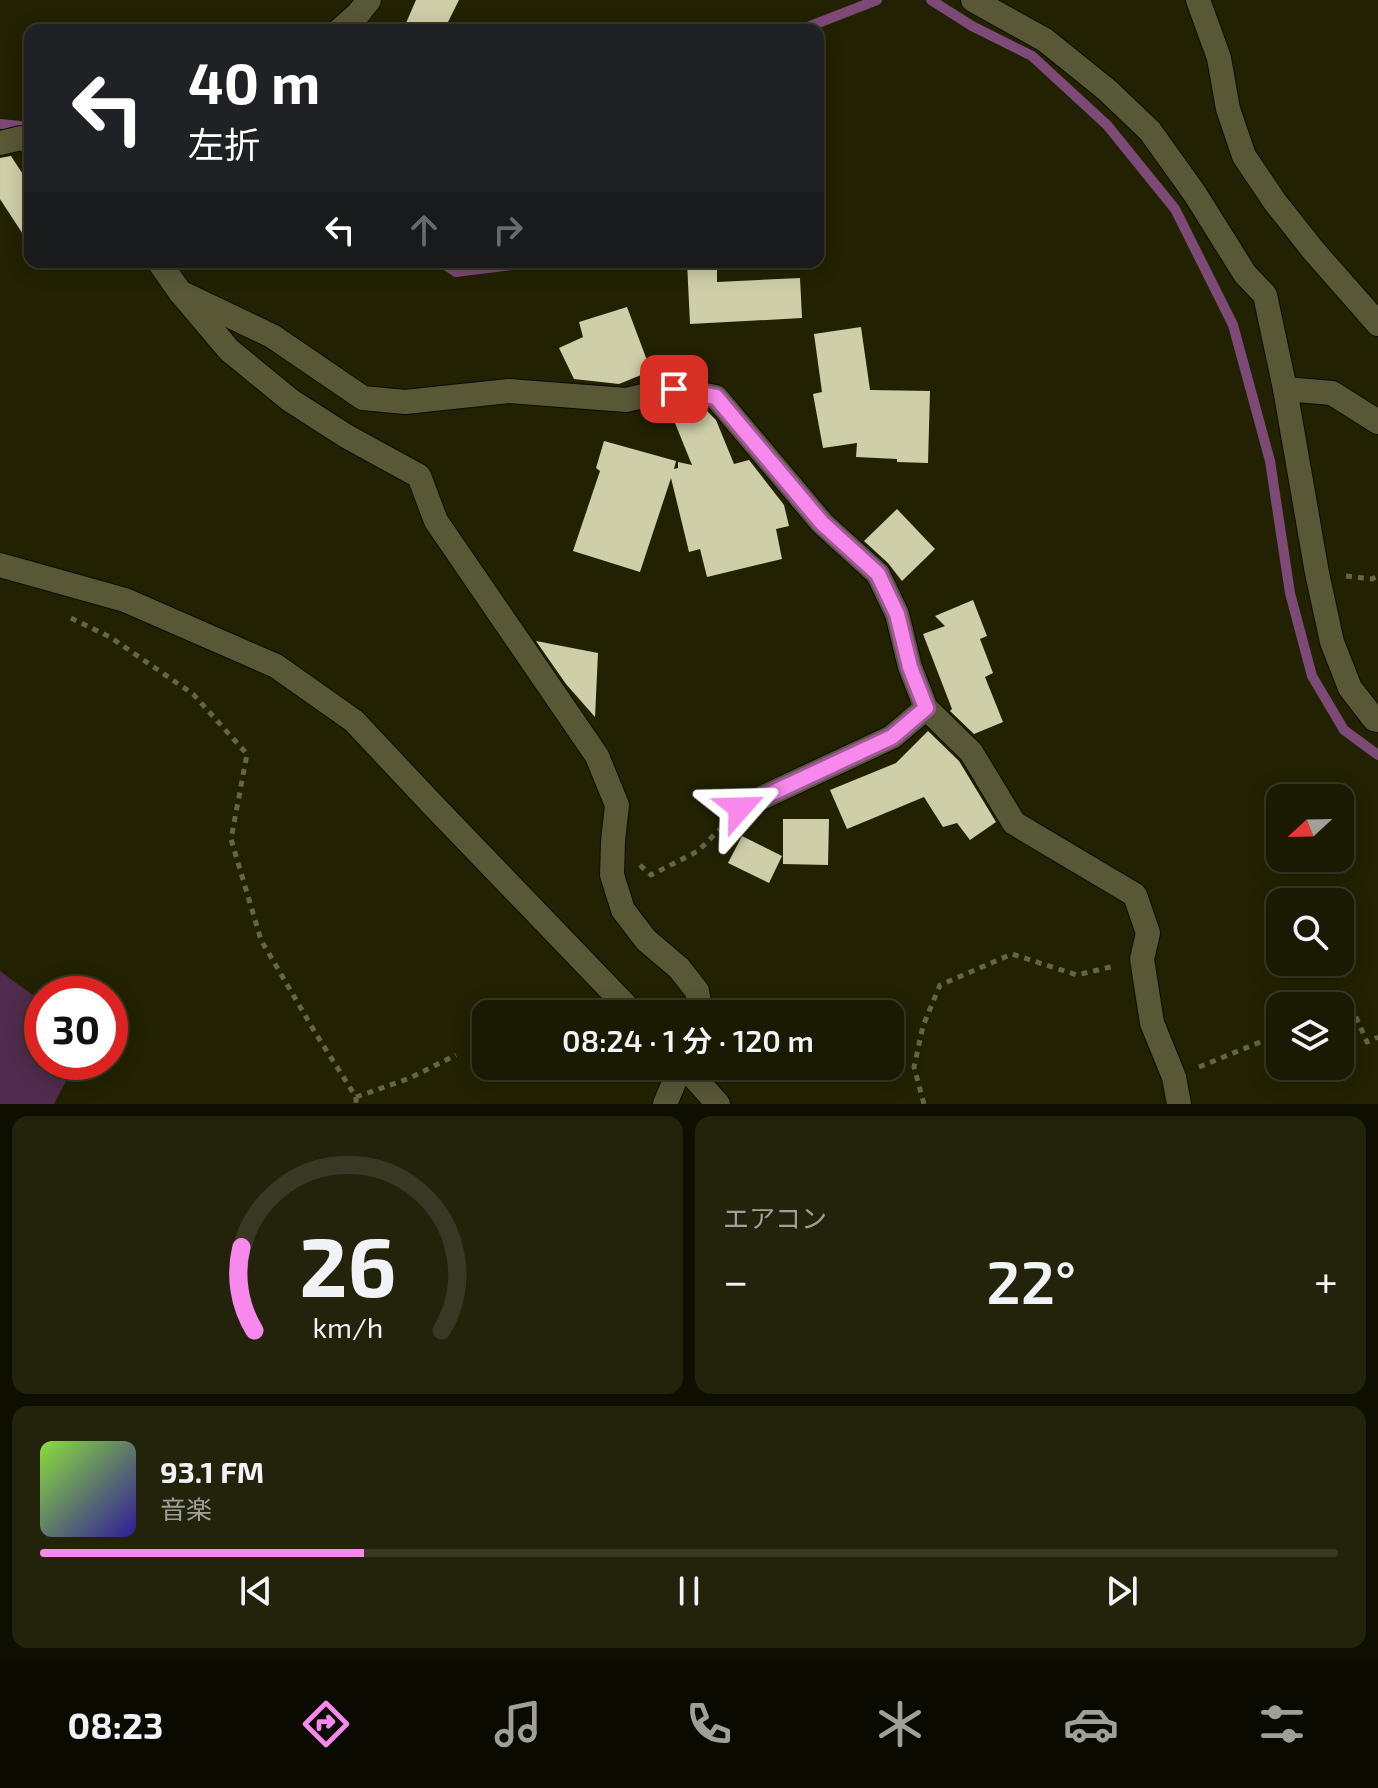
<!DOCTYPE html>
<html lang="ja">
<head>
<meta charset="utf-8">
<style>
	body { margin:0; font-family:"Exo 2","Noto Sans JP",sans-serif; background:#23230c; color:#f1f3f6; height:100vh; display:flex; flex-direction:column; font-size:30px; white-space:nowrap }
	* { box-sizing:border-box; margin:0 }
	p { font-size:26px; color:#9fa199 }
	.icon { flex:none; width:44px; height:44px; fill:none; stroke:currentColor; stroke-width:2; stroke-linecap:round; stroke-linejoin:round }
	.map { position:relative; height:1104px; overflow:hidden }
	.panel { display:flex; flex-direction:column; gap:12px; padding:12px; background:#0e0e01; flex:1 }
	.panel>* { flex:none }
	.guide { position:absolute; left:24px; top:24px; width:800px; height:244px; border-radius:16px; box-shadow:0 4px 20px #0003,0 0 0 2px #383824; background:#202124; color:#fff; overflow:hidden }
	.needle { width:52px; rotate:248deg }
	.tools { position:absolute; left:1266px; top:784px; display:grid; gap:16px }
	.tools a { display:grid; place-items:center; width:88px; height:88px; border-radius:16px; background:#1a1a02; box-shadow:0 4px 20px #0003,0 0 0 2px #383824; font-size:40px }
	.speed { position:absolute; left:24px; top:976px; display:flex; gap:16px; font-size:40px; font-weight:700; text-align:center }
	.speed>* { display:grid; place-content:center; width:104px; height:104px; border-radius:50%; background:#1a1a02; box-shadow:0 4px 20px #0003,0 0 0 2px #383824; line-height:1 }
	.speed .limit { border:12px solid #d22; background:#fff; color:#111 }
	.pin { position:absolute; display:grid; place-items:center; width:68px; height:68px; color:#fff; margin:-34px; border-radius:16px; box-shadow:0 4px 12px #0006 }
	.me { position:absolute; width:88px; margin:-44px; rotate:65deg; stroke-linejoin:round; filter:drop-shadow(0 0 6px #0008) }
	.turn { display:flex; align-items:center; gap:28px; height:168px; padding:0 32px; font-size:36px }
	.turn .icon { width:104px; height:104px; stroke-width:2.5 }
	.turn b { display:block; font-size:56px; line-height:68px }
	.lanes { display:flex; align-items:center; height:76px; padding:0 32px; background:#0003; justify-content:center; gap:40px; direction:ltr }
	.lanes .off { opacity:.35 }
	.big { font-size:60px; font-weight:600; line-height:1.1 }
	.panel .widget { flex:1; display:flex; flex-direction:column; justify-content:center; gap:12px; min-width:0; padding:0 28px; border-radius:16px; background:#23230c }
	.panel .dial { align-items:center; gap:0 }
	.dial svg { height:208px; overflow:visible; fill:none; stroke:#383824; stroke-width:7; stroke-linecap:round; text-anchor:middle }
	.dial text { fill:#f1f3f6; stroke:none }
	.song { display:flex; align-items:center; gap:24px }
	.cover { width:96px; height:96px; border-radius:12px; background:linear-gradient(135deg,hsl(90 70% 55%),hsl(250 70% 35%)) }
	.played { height:8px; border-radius:4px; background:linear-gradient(90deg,#f788ec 25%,#383824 25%) }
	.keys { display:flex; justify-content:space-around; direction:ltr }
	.heat { display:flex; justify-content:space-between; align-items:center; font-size:44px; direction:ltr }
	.panel .tiles { flex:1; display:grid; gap:12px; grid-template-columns:1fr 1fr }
	.widget:last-child { grid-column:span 2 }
	.trip { position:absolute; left:472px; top:1000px; width:432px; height:80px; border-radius:16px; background:#1a1a02; box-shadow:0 4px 20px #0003,0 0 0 2px #383824; font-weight:600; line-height:80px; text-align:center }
	.dock { display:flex; height:128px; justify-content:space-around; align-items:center; background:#0a0a01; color:#9fa199 }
	.dock .icon { width:56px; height:56px }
	.dock .active { color:#f788ec }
	.dock b { font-size:36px; color:#f1f3f6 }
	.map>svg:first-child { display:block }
</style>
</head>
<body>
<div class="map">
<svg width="1378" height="1104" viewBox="0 0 1378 1104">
	<rect width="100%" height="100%" fill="#222202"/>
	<!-- green -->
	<path fill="#512b4d" d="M 0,971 L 42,1002 L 42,1062 L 63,1062 L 68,1077 L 54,1104 L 0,1104 Z"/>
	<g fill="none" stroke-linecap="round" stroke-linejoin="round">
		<!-- stream -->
		<g stroke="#7d4977" stroke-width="10">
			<path d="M 931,0 L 972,26 L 1032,56 L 1107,125 L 1175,209 L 1233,325 L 1270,461 L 1290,593 L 1312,676 L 1344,730 L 1378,755"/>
			<path d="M 800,30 L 877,0"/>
			<path d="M 0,124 L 30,127"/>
			<path d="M 441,262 L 456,272 L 511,265 L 517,262"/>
		</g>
	</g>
	<!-- building -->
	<g fill="#cecea9">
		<path d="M 416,0 L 459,0 L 444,30 L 421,30 L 406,23 Z"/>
		<path d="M 11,156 L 30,185 L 30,245 L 0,199 L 0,158 Z"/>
		<path d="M 687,262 L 717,262 L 717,282 L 800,278 L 802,318 L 690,324 Z"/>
		<path d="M 627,307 L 651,371 L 619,384 L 574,379 L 559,348 L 583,337 L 579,322 Z"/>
		<path d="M 861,327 L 870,390 L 930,391 L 928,463 L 897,462 L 897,459 L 856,457 L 857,443 L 823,448 L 813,394 L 822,392 L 814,334 Z"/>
		<path d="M 707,411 L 716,420 L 734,464 L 749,460 L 784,505 L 789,526 L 776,529 L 782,559 L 707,577 L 700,549 L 689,552 L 671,478 L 640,572 L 573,551 L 600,471 L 596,468 L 604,441 L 676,461 L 674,469 L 678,468 L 678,462 L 692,465 L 675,423 Z"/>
		<path d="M 897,509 L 935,549 L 902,581 L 888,563 L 864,541 Z"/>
		<path d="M 973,600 L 987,636 L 980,639 L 993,673 L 985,677 L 1003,722 L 974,734 L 950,711 L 952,709 L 923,634 L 945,626 L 935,616 Z"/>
		<path d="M 536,641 L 598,653 L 595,717 L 566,684 Z"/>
		<path d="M 928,731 L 959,761 L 996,822 L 970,840 L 957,823 L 943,827 L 924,797 L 847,829 L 830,790 L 896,763 Z"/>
		<path d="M 783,819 L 829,819 L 828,865 L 783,864 Z"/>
		<path d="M 742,836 L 782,856 L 769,883 L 728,863 Z"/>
	</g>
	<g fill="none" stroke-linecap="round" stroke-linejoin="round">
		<defs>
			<g id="minor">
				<path d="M 973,0 L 1045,40 L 1107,90 L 1150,131 L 1195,194 L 1245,274 L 1265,295 L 1285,389 L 1317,573 L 1332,642 L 1350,688 L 1374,719 L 1378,720"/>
				<path d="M 1198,0 L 1219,58 L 1228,109 L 1244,156 L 1275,202 L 1313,250 L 1378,324"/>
				<path d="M 340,30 L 358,14 L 369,0"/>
				<path d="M 0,143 L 21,138 L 30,142"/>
				<path d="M 159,262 L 180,292 L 229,350 L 290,400 L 346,436 L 419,476 L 436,521 L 597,756 L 617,805 L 613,841 L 612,875 L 623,910 L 646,940 L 679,968 L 697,991 L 699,1002 L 695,1014"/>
				<path d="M 180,292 L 272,336 L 363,398 L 405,402 L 509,391 L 626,400 L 674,389 L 716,397 L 822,523 L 878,574 L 897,614 L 910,667 L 926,708 L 971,752 L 1014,823 L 1135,895 L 1148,933 L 1142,959 L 1152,1023 L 1174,1077 L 1179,1104"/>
				<path d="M 1285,389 L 1332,393 L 1378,422"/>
				<path d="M 0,565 L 125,600 L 276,666 L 354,721 L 431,803 L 634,1014"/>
				<path d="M 740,808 L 892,737 L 926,708"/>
				<path d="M 684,1066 L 718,1104"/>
				<path d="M 665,1104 L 681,1066"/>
			</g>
		</defs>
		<!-- minor casing -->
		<use href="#minor" stroke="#0c0b00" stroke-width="26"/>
		<!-- path -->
		<g stroke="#646448" stroke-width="5" stroke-dasharray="6 6" stroke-linecap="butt">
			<path d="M 1346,576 L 1372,579 L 1378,576"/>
			<path d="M 71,618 L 110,637 L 193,694 L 247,754 L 231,839 L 261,940 L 316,1034 L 356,1097 L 356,1104"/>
			<path d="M 640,865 L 651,875 L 698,851 L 720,829"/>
			<path d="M 1340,1011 L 1351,1006 L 1367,1042 L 1378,1037"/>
			<path d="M 635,1066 L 645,1078"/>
			<path d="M 1199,1067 L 1280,1034"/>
			<path d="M 356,1097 L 410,1078 L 456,1055"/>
			<path d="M 924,1104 L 914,1067 L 923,1026 L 940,985 L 1012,954 L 1077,975 L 1115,966"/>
		</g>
		<!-- minor -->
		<use href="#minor" stroke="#585837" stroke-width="24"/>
	</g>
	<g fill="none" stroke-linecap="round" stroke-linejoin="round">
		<defs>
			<path id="route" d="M 674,389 L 716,397 L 822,523 L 878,574 L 897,614 L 910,667 L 926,708 L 892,737 L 740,808"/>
		</defs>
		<!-- route casing -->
		<use href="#route" stroke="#a15899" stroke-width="20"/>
		<!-- route -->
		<use href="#route" stroke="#f788ec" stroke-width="14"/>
	</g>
</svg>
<div class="tools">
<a><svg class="needle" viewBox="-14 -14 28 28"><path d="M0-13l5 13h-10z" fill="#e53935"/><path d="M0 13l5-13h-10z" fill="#9fa199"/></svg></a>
<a><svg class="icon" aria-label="search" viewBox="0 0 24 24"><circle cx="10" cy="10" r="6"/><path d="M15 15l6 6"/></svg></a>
<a><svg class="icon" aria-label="layers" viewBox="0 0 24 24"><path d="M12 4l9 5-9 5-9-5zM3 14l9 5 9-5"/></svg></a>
</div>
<div class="speed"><div class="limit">30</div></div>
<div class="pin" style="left:674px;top:389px;background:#d93025"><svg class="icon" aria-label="arrive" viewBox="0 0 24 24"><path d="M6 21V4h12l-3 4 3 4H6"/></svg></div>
<svg class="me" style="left:740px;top:808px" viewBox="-20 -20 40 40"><path d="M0-17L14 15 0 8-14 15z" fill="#f788ec" stroke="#fff" stroke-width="4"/></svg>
<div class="trip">08:24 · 1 分 · 120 m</div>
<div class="guide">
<div class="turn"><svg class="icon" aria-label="left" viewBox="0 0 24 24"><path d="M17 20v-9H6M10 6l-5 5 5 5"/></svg><div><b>40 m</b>左折</div></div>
<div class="lanes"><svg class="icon" aria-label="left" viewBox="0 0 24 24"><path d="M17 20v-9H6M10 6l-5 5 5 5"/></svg><svg class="icon off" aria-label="ahead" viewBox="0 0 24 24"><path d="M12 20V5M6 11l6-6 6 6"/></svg><svg class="icon off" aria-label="right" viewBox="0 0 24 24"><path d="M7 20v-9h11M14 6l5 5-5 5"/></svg></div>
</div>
</div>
<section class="panel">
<div class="tiles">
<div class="widget dial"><svg viewBox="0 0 100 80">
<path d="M14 69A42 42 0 1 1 86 69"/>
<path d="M14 69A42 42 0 0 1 9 37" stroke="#f788ec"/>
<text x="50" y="56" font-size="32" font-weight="700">26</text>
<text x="50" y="72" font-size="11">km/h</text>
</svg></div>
<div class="widget"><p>エアコン</p>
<div class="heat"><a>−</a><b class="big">22°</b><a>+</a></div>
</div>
<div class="widget">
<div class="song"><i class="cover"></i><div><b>93.1 FM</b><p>音楽</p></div></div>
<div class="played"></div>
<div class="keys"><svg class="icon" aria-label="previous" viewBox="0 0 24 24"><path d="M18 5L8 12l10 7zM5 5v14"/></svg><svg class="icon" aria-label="pause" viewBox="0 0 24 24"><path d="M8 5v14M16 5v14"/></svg><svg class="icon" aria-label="next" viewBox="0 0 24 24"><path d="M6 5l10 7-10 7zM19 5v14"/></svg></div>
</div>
</div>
</section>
<nav class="dock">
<b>08:23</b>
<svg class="icon active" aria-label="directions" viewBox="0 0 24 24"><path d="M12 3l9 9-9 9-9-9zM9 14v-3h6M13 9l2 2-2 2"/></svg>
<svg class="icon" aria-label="music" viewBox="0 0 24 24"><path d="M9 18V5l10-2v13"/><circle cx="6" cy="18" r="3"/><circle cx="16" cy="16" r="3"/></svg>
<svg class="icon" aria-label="phone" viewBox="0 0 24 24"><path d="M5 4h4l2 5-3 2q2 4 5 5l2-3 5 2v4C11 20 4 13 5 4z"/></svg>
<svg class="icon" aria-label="climate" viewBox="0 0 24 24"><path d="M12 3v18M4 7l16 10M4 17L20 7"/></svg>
<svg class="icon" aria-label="car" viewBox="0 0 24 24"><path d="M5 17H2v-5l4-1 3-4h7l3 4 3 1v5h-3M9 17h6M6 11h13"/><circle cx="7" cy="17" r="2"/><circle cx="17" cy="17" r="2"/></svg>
<svg class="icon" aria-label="filters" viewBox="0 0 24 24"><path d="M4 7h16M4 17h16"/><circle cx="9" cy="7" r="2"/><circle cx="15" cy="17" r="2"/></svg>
</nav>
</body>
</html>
